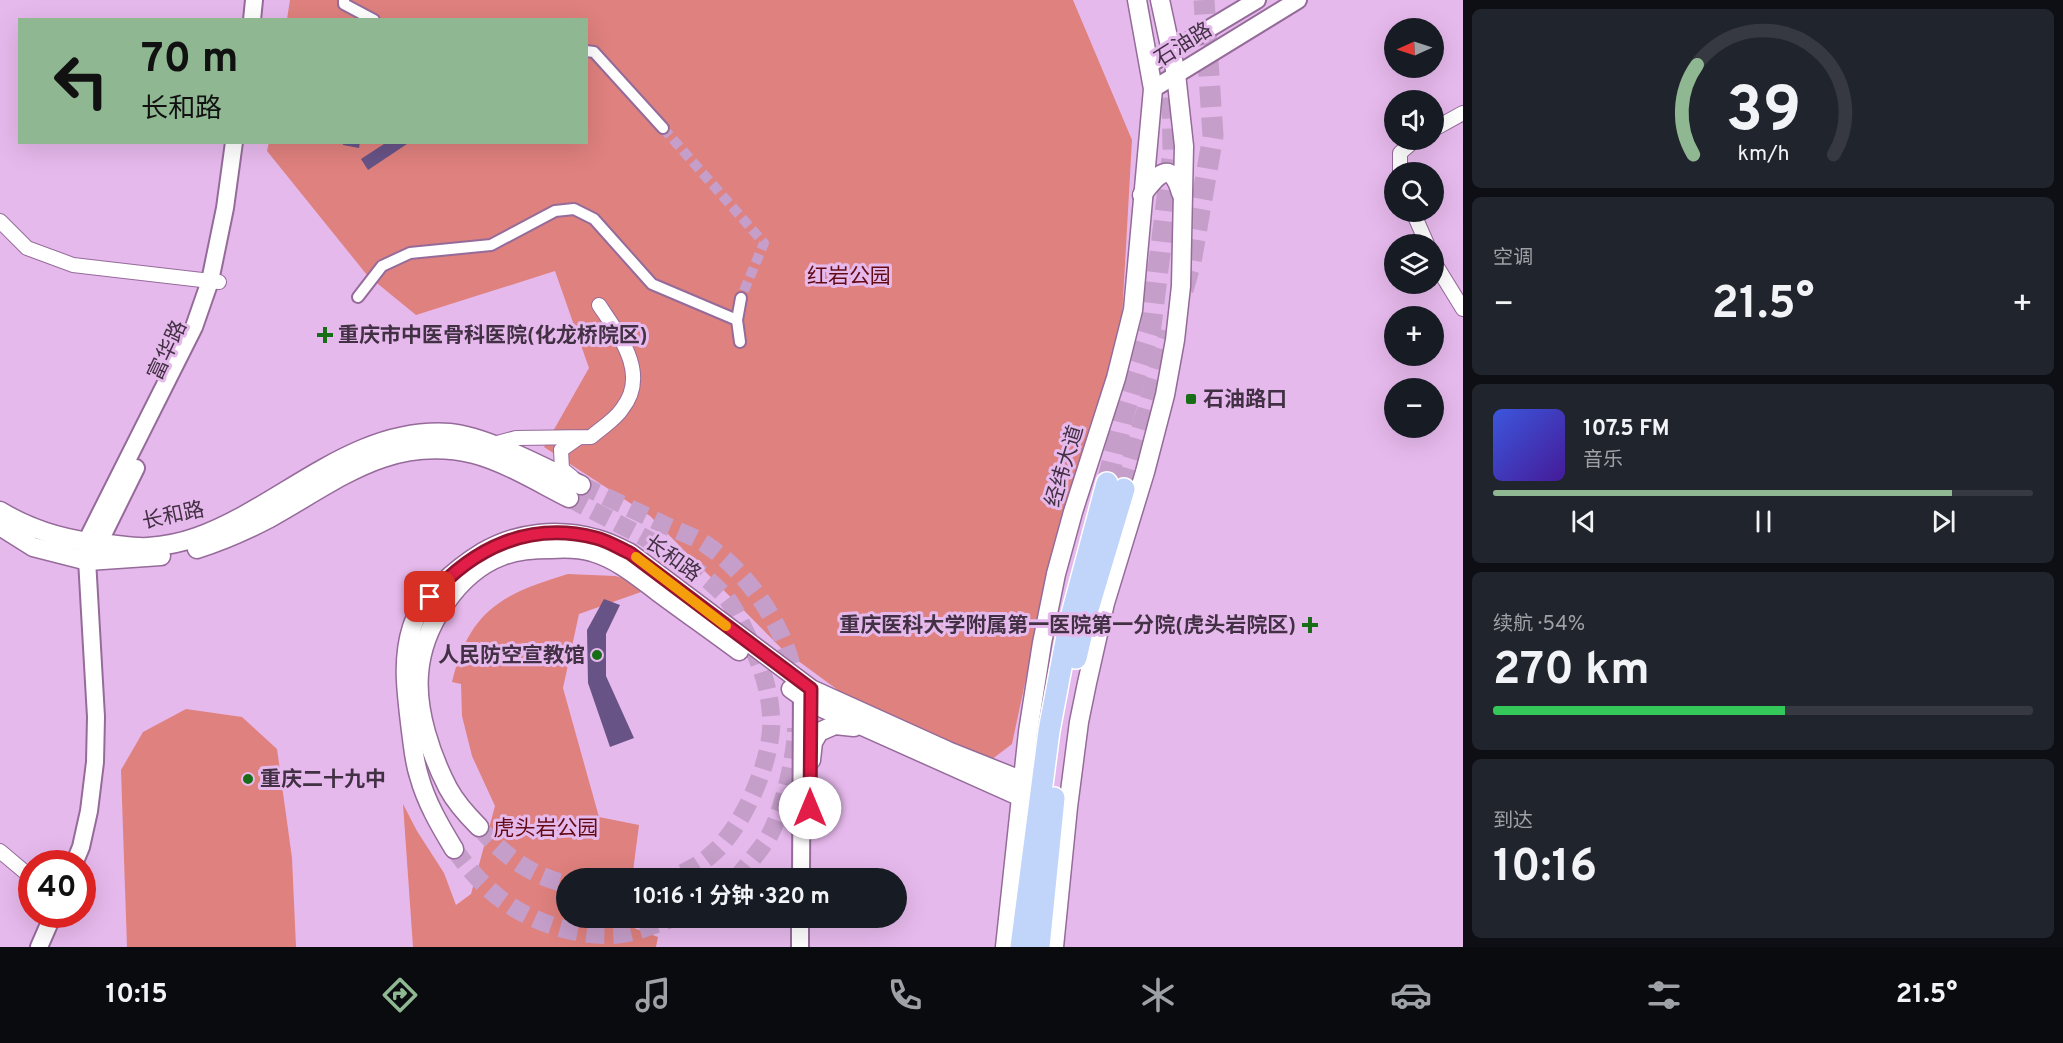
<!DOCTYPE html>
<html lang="zh">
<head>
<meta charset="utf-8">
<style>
	body { margin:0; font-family:Overpass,"Noto Sans SC",sans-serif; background:#20242c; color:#f1f3f6; height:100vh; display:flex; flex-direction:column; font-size:22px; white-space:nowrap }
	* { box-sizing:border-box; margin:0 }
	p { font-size:20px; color:#9ea1a6 }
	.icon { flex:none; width:33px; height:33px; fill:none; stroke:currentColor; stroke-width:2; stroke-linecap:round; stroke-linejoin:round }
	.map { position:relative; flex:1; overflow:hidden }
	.panel { display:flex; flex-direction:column; gap:9px; padding:9px; background:#0d0f14; width:600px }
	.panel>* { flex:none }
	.hud { position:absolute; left:18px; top:18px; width:570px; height:126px; border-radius:0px; box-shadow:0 6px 24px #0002; background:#8fb792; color:#111; overflow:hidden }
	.needle { width:39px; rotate:267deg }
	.tools { position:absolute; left:1384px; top:18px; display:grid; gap:12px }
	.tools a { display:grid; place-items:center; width:60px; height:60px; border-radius:50%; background:#171b24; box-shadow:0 6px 24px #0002; font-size:30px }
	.speed { position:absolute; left:18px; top:850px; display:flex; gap:12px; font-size:30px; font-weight:700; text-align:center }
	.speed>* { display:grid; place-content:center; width:78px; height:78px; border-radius:50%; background:#171b24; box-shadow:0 6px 24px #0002; line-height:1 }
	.speed .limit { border:9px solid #d22; background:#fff; color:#111 }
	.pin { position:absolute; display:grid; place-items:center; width:51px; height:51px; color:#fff; margin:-26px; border-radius:12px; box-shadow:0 3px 9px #0006 }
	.me { position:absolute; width:66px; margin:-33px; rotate:0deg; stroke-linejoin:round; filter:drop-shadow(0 0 4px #0008) }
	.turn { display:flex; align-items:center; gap:21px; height:126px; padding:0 24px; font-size:27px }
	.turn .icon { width:78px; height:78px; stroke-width:2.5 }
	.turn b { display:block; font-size:42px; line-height:51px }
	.big { font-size:45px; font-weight:700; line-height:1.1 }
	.panel .tile { flex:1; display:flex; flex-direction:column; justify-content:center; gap:9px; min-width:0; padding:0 21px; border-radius:9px; background:#20242c }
	.panel .dial { align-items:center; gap:0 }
	.dial svg { height:156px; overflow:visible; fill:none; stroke:#363941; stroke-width:7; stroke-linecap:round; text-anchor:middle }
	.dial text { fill:#f1f3f6; stroke:none }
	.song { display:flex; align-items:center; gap:18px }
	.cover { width:72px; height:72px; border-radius:9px; background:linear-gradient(135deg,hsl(230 70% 55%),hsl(260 70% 35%)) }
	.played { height:6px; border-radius:3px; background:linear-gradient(90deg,#8fb792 85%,#363941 85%) }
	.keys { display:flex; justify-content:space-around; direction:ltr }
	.heat { display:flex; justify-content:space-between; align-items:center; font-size:33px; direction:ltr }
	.charge { height:9px; border-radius:4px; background:linear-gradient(90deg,#34c759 54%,#363941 0) }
	.trip { position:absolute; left:556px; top:868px; width:351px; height:60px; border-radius:30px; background:#171b24; box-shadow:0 6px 24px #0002; font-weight:700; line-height:60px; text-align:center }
	.tab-bar { display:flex; height:96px; justify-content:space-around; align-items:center; background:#090b0e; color:#9ea1a6 }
	.tab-bar .icon { width:42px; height:42px }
	.tab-bar .on { color:#8fb792 }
	.tab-bar b { font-size:27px; color:#f1f3f6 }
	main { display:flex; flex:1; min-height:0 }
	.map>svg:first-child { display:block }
</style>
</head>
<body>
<main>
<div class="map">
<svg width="1463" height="947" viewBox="0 0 1463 947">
	<rect width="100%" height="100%" fill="#e6b9ec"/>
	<!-- green -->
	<g fill="#df817e">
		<path d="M 290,0 L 1073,0 L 1132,140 L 1120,353 L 1051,561 L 1012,744 L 991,760 L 846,696 L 782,649 L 650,516 L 544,447 L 589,368 L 555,271 L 416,315 L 367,275 L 267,151 L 269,142 L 586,142 L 586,20 L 287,19 Z"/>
		<path d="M 568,574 L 615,576 L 635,581 L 641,592 L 579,614 L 563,688 L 599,817 L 639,825 L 632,879 L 567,879 L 567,918 L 626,918 L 626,925 L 658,937 L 656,947 L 413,947 L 403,804 L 417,831 L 444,873 L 456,905 L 471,894 L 495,806 L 472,756 L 462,716 L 461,684 L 452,682 C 469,611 501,594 568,574 Z"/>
		<path d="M 186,709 L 242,717 L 277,749 L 292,858 L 296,947 L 127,947 L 121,770 L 143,732 Z"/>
	</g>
	<!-- building -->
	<g fill="#685386">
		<path d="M 343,142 L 360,142 L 359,148 L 343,145 Z"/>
		<path d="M 387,142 L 410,142 L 368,170 L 361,159 Z"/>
		<path d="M 604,599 L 620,605 L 606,634 L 606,676 L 634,738 L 610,747 L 588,683 L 587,630 Z"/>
	</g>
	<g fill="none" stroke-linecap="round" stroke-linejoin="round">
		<!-- pedestrian-tunnel -->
		<path stroke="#c59eca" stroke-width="10" stroke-dasharray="10 5" stroke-linecap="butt" d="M 663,128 L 764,243 L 741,298"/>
		<!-- secondary-tunnel -->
		<g stroke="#c59eca" stroke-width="18" stroke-dasharray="18 9" stroke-linecap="butt">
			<path d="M 581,485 C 609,498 638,512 667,526 C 680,532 696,537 708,546 C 751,575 790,634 795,685"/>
			<path d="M 569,498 C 620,526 683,552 723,594 C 733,604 740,621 746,633 C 759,660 769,685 771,715 C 775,756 743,828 712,854 C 700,865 684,873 669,879"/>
			<path d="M 479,827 C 503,855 531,876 567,884"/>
			<path d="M 454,849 C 465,864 477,879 491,891 C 522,919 570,936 611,935 C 632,935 655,924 674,918"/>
			<path d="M 736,879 C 747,865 759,852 768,838 C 782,815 796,755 796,728"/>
		</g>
		<!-- primary-tunnel -->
		<g stroke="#c59eca" stroke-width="21" stroke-dasharray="21 10" stroke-linecap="butt">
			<path d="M 1183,290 L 1191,262 L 1213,136 L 1204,0"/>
			<path d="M 1107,483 L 1125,410 L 1151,326 L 1173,150 L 1172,93"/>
			<path d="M 1124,489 L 1170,332"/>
		</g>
		<defs>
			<g id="pedestrian">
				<path d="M 344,0 L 344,4 L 374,20"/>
				<path d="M 586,51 L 594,52 L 663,128"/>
				<path d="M 358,297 L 382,266 L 410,253 L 491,245 L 555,211 L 574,209 L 594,219 L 652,284 L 737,320"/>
				<path d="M 740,342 L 737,320 L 741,298"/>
			</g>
			<g id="minor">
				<path d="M 1434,129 L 1463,113"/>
				<path d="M 1400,172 L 1400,153 L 1415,140"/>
				<path d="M 1413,212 L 1427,244"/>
				<path d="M 0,221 L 27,248 L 73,265 L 219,282"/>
				<path d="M 1434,262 L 1463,309"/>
				<path d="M 490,445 L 516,438 L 591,437 C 601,428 615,420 622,409 C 650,374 619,335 599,305"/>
				<path d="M 572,477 L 562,469 L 561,450 L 578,438"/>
				<path d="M 0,851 L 32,878"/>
			</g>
			<g id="tertiary">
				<path d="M 252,20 L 254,0"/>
				<path d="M 1150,64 L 1257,0"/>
				<path d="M 1153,89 L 1298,0"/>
				<path d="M 94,553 L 136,468"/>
				<path d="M 74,864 L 81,847 L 89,811 L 95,762 L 96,717 L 86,542 L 194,327 L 210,281 L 225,208 L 234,142"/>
				<path d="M 801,879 L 802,688"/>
				<path d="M 39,947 L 53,915"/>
				<path d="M 800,947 L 800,918"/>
			</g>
			<g id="secondary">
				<path d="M 1142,195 C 1157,175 1171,158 1181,193"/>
				<path d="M 0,511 C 33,531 69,541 107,544 C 121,545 135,548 148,547 C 163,546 183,542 197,537 C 283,506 353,426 450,433 C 486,436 547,469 581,485"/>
				<path d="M 0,526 L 33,547 L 88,561 L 161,556"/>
				<path d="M 197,549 C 222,541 245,531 268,519 C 337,481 390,434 474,454 C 505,462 541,484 569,498"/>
				<path d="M 791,689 L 811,703 L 1021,797"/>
				<path d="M 811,760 L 813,742 L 819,732 L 835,725 L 854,727"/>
				<path d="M 479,827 C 467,815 456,803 448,788 C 431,755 416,711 419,674 C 422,628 457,573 502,556 C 517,550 535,549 551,549 C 565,548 579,548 592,552 C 617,559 638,577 658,592 C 685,612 712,631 739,651"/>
				<path d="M 454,849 C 440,826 426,802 419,776 C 414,761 413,745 411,731 C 407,696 401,661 412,627 C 422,597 457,568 483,552 C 517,532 559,528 597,539 C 609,542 620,548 630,553 L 811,689 L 948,751 L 1023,781"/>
				<path d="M 1005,947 L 1028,732 L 1042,643 L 1056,574 L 1073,512 L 1116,378 L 1133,310 L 1153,89 L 1137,0"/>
				<path d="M 1054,947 L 1068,807 L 1079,722 L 1087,683 L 1105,603 L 1145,472 L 1165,395 L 1175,340 L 1181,286 L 1184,146 L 1176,74 L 1160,0"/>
			</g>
			<g id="primary">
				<path d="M 1076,658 L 1085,619 L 1124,489"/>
				<path d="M 1021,947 L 1049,731 L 1069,625 L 1107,483"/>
				<path d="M 1039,947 L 1054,798"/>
			</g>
		</defs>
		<!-- pedestrian casing -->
		<use href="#pedestrian" stroke="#956b9a" stroke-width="14"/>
		<!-- minor casing -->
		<use href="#minor" stroke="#956b9a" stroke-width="16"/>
		<!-- tertiary casing -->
		<use href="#tertiary" stroke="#956b9a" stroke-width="20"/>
		<!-- secondary casing -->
		<use href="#secondary" stroke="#956b9a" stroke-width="21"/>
		<!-- primary casing -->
		<use href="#primary" stroke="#fff" stroke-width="24"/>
		<!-- pedestrian -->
		<use href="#pedestrian" stroke="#fff" stroke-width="10"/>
		<!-- minor -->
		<use href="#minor" stroke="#fff" stroke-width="14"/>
		<!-- tertiary -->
		<use href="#tertiary" stroke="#fff" stroke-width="16"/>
		<!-- secondary -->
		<use href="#secondary" stroke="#fff" stroke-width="18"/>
		<!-- primary -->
		<use href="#primary" stroke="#c1d4f9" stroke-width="21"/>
	</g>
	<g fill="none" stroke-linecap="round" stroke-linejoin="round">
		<defs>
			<path id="route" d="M 430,597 C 474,547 530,521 596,538 C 608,541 619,548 630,553 L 811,689 L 810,808"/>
		</defs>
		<!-- route casing -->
		<use href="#route" stroke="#92132f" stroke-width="15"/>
		<!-- route -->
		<use href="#route" stroke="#e11d48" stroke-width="10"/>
		<!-- slow -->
		<path stroke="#f59e0b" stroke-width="10" d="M 636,557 L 726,626"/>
	</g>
	<!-- markers -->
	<g fill="#186e17" stroke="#e6b9ec" stroke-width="2">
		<path d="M322 326h6v6h6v6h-6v6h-6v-6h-6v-6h6z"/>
		<rect x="1185" y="393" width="12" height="12" rx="3"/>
		<path d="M1307 616h6v6h6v6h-6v6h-6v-6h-6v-6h6z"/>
		<circle cx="597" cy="655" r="6"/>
		<circle cx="248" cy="779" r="6"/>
	</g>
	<g text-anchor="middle" stroke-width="6" stroke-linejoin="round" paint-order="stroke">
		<!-- street labels -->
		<g font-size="21" fill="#423044" stroke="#e6b9ec">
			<text transform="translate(1183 44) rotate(-32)" y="7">石油路</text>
			<text transform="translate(167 350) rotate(-65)" y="7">富华路</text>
			<text transform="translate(1064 466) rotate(-73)" y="7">经纬大道</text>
			<text transform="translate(173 515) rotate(-12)" y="7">长和路</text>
			<text transform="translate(673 558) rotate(36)" y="7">长和路</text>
		</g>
		<!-- park labels -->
		<g font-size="21" fill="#630b14" stroke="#e6b9ec">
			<text x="849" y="283">红岩公园</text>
			<text x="546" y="835">虎头岩公园</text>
		</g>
		<!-- poi labels -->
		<g font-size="21" font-weight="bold" fill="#423044" stroke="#e6b9ec" text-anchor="start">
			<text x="338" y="342">重庆市中医骨科医院(化龙桥院区)</text>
			<text x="1203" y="406">石油路口</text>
			<text x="1296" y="632" text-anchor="end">重庆医科大学附属第一医院第一分院(虎头岩院区)</text>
			<text x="585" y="662" text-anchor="end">人民防空宣教馆</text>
			<text x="260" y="786">重庆二十九中</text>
		</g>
	</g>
</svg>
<div class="tools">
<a><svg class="needle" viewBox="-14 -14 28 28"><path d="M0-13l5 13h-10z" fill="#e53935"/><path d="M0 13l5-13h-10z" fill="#9ea1a6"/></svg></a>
<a><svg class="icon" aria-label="sound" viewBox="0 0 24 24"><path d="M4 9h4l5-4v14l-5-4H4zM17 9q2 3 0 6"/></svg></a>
<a><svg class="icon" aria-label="search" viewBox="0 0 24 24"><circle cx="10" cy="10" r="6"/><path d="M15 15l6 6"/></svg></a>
<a><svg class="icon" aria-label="layers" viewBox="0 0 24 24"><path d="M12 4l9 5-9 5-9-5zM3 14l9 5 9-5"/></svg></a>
<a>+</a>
<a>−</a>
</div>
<div class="speed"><div class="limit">40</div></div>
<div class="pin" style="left:430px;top:597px;background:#d93025"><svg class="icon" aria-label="arrive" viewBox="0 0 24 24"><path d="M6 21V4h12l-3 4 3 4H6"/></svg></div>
<svg class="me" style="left:810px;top:808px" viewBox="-20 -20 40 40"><circle r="19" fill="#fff"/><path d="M0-13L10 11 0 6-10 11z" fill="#e11d48"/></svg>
<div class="trip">10:16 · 1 分钟 · 320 m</div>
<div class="hud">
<div class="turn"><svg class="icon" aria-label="left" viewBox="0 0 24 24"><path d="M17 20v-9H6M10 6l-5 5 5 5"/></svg><div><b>70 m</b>长和路</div></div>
</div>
</div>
<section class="panel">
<div class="tile dial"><svg viewBox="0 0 100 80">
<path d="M14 69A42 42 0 1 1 86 69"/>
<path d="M14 69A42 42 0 0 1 16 23" stroke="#8fb792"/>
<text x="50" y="56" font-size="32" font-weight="700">39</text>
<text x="50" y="72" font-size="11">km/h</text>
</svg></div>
<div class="tile"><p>空调</p>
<div class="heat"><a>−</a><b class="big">21.5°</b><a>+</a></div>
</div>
<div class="tile">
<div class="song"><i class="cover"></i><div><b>107.5 FM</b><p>音乐</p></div></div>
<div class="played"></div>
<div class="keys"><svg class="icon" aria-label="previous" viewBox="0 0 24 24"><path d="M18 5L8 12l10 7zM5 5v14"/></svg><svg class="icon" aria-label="pause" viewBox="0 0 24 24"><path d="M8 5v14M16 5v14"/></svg><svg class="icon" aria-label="next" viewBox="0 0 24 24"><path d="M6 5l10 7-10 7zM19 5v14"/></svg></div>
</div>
<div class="tile"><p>续航 · 54%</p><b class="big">270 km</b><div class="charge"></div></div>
<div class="tile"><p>到达</p><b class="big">10:16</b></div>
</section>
</main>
<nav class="tab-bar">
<b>10:15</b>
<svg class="icon on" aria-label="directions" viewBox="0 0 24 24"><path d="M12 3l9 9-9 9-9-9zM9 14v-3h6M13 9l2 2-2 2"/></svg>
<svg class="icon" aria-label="music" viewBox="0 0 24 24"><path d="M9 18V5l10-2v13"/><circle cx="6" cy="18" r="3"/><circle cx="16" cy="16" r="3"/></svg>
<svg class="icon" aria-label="phone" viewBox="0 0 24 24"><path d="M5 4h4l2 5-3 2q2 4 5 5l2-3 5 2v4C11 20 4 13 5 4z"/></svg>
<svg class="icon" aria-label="climate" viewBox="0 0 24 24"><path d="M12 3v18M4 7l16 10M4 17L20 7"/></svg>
<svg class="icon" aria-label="car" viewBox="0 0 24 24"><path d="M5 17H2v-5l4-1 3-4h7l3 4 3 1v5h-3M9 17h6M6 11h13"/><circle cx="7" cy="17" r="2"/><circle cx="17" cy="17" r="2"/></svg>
<svg class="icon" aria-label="filters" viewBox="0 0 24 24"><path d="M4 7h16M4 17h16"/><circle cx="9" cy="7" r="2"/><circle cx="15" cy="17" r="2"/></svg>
<b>21.5°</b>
</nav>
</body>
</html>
